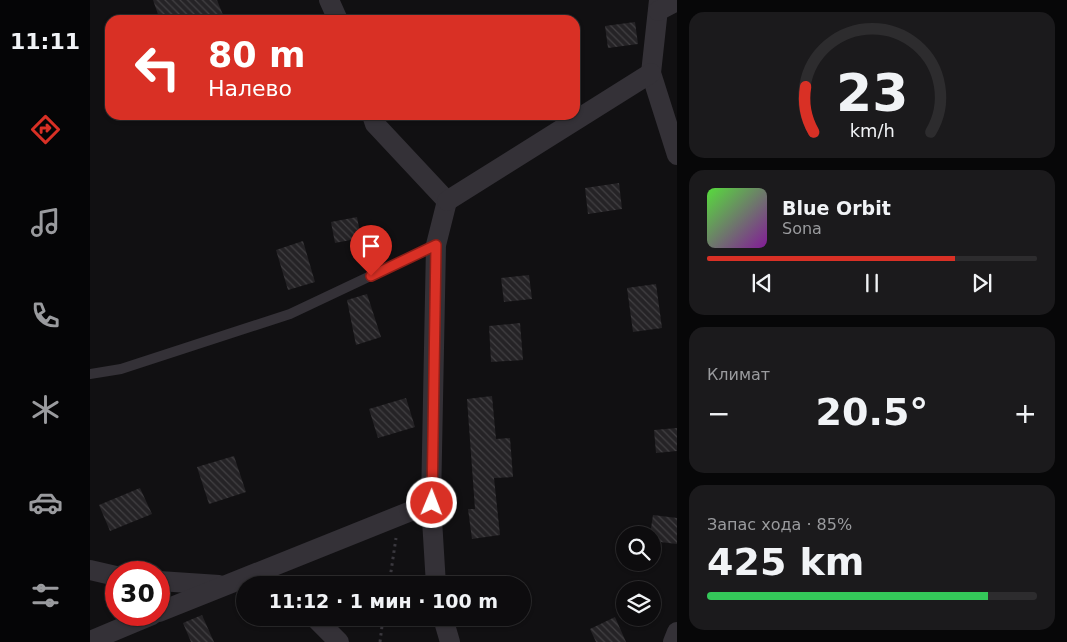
<!DOCTYPE html>
<html lang="ru">
<head>
<meta charset="utf-8">
<style>
	body { margin:0; font-family:"DejaVu Sans",sans-serif; background:#1b1a1c; color:#f1f3f6; height:100vh; display:flex; flex-direction:column; font-size:19px; white-space:nowrap }
	* { box-sizing:border-box; margin:0 }
	p { font-size:16px; color:#9a9b9e }
	.icon { flex:none; width:28px; height:28px; fill:none; stroke:currentColor; stroke-width:2; stroke-linecap:round; stroke-linejoin:round }
	.map { position:relative; flex:1; overflow:hidden }
	.panel { display:flex; flex-direction:column; gap:12px; padding:12px; background:#070708; width:390px }
	.panel>* { flex:none }
	.banner { position:absolute; left:15px; top:15px; width:475px; height:105px; border-radius:15px; box-shadow:0 1px 4px #0004,0 0 0 1px #2d2c2e; background:#d93025; color:#fff; overflow:hidden }
	.controls { position:absolute; left:526px; top:526px; display:grid; gap:10px }
	.controls a { display:grid; place-items:center; width:45px; height:45px; border-radius:50%; background:#0d0c0e; box-shadow:0 1px 4px #0004,0 0 0 1px #2d2c2e; font-size:25px }
	.speed { position:absolute; left:15px; top:561px; display:flex; gap:10px; font-size:25px; font-weight:700; text-align:center }
	.speed>* { display:grid; place-content:center; width:65px; height:65px; border-radius:50%; background:#0d0c0e; box-shadow:0 1px 4px #0004,0 0 0 1px #2d2c2e; line-height:1 }
	.speed .limit { border:8px solid #d22; background:#fff; color:#111 }
	.pin { position:absolute; display:grid; place-items:center; width:42px; height:42px; color:#fff; margin:-51px -21px; border-radius:50% 50% 50% 0; rotate:-45deg; box-shadow:0 0 5px #0007 }
	.pin .icon { rotate:45deg }
	.me { position:absolute; width:55px; margin:-28px; rotate:1deg; stroke-linejoin:round; filter:drop-shadow(0 0 4px #0008) }
	.turn { display:flex; align-items:center; gap:18px; height:105px; padding:0 20px; font-size:22px }
	.turn .icon { width:65px; height:65px; stroke-width:2.5 }
	.turn b { display:block; font-size:35px; line-height:42px }
	.big { font-size:38px; font-weight:700; line-height:1.1 }
	.panel .widget { flex:1; display:flex; flex-direction:column; justify-content:center; gap:8px; min-width:0; padding:0 18px; border-radius:15px; background:#1b1a1c }
	.panel .dial { align-items:center; gap:0 }
	.dial svg { height:130px; overflow:visible; fill:none; stroke:#2d2c2e; stroke-width:7; stroke-linecap:round; text-anchor:middle }
	.dial text { fill:#f1f3f6; stroke:none }
	.song { display:flex; align-items:center; gap:15px }
	.cover { width:60px; height:60px; border-radius:8px; background:linear-gradient(135deg,hsl(110 70% 55%),hsl(290 70% 35%)) }
	.played { height:5px; border-radius:2px; background:linear-gradient(90deg,#d93025 75%,#2d2c2e 75%) }
	.keys { display:flex; justify-content:space-around; direction:ltr }
	.heat { display:flex; justify-content:space-between; align-items:center; font-size:28px; direction:ltr }
	.charge { height:8px; border-radius:4px; background:linear-gradient(90deg,#34c759 85%,#2d2c2e 0) }
	.trip { position:absolute; left:146px; top:576px; width:295px; height:50px; border-radius:25px; background:#0d0c0e; box-shadow:0 1px 4px #0004,0 0 0 1px #2d2c2e; font-weight:700; line-height:50px; text-align:center }
	main { display:flex; flex:1; min-height:0 }
	.menu { display:flex; flex-direction:column; width:90px; justify-content:space-around; align-items:center; background:#050506; color:#9a9b9e }
	.menu .icon { width:35px; height:35px }
	.menu .on { color:#d93025 }
	.menu b { font-size:22px; color:#f1f3f6 }
	.map>svg:first-child { display:block }
</style>
</head>
<body>
<main>
<nav class="menu">
<b>11:11</b>
<svg class="icon on" aria-label="directions" viewBox="0 0 24 24"><path d="M12 3l9 9-9 9-9-9zM9 14v-3h6M13 9l2 2-2 2"/></svg>
<svg class="icon" aria-label="music" viewBox="0 0 24 24"><path d="M9 18V5l10-2v13"/><circle cx="6" cy="18" r="3"/><circle cx="16" cy="16" r="3"/></svg>
<svg class="icon" aria-label="phone" viewBox="0 0 24 24"><path d="M5 4h4l2 5-3 2q2 4 5 5l2-3 5 2v4C11 20 4 13 5 4z"/></svg>
<svg class="icon" aria-label="climate" viewBox="0 0 24 24"><path d="M12 3v18M4 7l16 10M4 17L20 7"/></svg>
<svg class="icon" aria-label="car" viewBox="0 0 24 24"><path d="M5 17H2v-5l4-1 3-4h7l3 4 3 1v5h-3M9 17h6M6 11h13"/><circle cx="7" cy="17" r="2"/><circle cx="17" cy="17" r="2"/></svg>
<svg class="icon" aria-label="filters" viewBox="0 0 24 24"><path d="M4 7h16M4 17h16"/><circle cx="9" cy="7" r="2"/><circle cx="15" cy="17" r="2"/></svg>
</nav>
<div class="map">
<svg width="587" height="642" viewBox="0 0 587 642">
	<defs>
		<pattern id="building-back-hatch" width="6" height="6" patternUnits="userSpaceOnUse" patternTransform="scale(1.25)"><rect width="6" height="6" fill="#252326"/><path d="M-1 5l2 2M0 0l6 6M5-1l2 2" fill="none" stroke="#424043"/></pattern>
	</defs>
	<rect width="100%" height="100%" fill="#111012"/>
	<!-- building -->
	<g fill="url(#building-back-hatch)">
		<path d="M 63,0 L 127,0 L 135,20 L 70,20 Z"/>
		<path d="M 545,22 L 548,44 L 518,48 L 515,26 Z"/>
		<path d="M 529,183 L 532,209 L 498,214 L 495,188 Z"/>
		<path d="M 267,217 L 271,238 L 245,243 L 241,222 Z"/>
		<path d="M 213,241 L 225,282 L 198,290 L 186,250 Z"/>
		<path d="M 439,275 L 442,299 L 414,302 L 411,278 Z"/>
		<path d="M 566,284 L 572,328 L 543,332 L 537,288 Z"/>
		<path d="M 277,294 L 291,337 L 266,345 L 257,300 Z"/>
		<path d="M 430,323 L 433,360 L 401,362 L 399,326 Z"/>
		<path d="M 402,396 L 406,439 L 420,438 L 423,477 L 404,478 L 410,535 L 382,539 L 378,509 L 385,509 L 377,399 Z"/>
		<path d="M 316,398 L 325,427 L 288,438 L 279,409 Z"/>
		<path d="M 587,428 L 587,451 L 566,453 L 564,430 Z"/>
		<path d="M 144,456 L 156,492 L 119,504 L 107,467 Z"/>
		<path d="M 50,488 L 62,514 L 20,531 L 9,505 Z"/>
		<path d="M 563,515 L 587,518 L 587,544 L 562,541 L 562,535 L 560,535 Z"/>
		<path d="M 112,615 L 124,642 L 101,642 L 93,623 Z"/>
		<path d="M 525,617 L 536,642 L 506,642 L 500,629 Z"/>
	</g>
	<g fill="none" stroke-linecap="round" stroke-linejoin="round">
		<!-- path -->
		<g stroke="#3a383e" stroke-width="3" stroke-dasharray="2.5 4" stroke-linecap="butt">
			<path d="M 299,585 L 306,538"/>
			<path d="M 290,642 L 293,618"/>
		</g>
		<!-- lane -->
		<path stroke="#343137" stroke-width="10" d="M 0,374 L 31,369 L 200,314 L 346,245"/>
		<!-- street -->
		<g stroke="#343137" stroke-width="20">
			<path d="M 239,0 L 248,20"/>
			<path d="M 569,0 L 561,73 L 587,155"/>
			<path d="M 568,11 L 587,1"/>
			<path d="M 282,115 L 285,124 L 357,201 L 346,245 L 341,503 L 346,585"/>
			<path d="M 357,201 L 561,73"/>
			<path d="M 0,570 L 26,576"/>
			<path d="M 69,581 L 129,585"/>
			<path d="M 69,612 L 341,503"/>
			<path d="M 225,618 L 249,642"/>
			<path d="M 353,618 L 360,642"/>
			<path d="M 0,641 L 62,615"/>
			<path d="M 583,642 L 587,632"/>
		</g>
	</g>
	<g fill="none" stroke-linecap="round" stroke-linejoin="round">
		<defs>
			<path id="route" d="M 281,276 L 346,245 L 342,503"/>
		</defs>
		<!-- route casing -->
		<use href="#route" stroke="#8d1f18" stroke-width="12"/>
		<!-- route -->
		<use href="#route" stroke="#d93025" stroke-width="9"/>
	</g>
</svg>
<div class="controls">
<a><svg class="icon" aria-label="search" viewBox="0 0 24 24"><circle cx="10" cy="10" r="6"/><path d="M15 15l6 6"/></svg></a>
<a><svg class="icon" aria-label="layers" viewBox="0 0 24 24"><path d="M12 4l9 5-9 5-9-5zM3 14l9 5 9-5"/></svg></a>
</div>
<div class="speed"><div class="limit">30</div></div>
<div class="pin" style="left:281px;top:276px;background:#d93025"><svg class="icon" aria-label="arrive" viewBox="0 0 24 24"><path d="M6 21V4h12l-3 4 3 4H6"/></svg></div>
<svg class="me" style="left:342px;top:503px" viewBox="-20 -20 40 40"><circle r="17" fill="#d93025" stroke="#fff" stroke-width="3"/><path d="M0-11L8 9 0 5-8 9z" fill="#fff"/></svg>
<div class="trip">11:12 · 1 мин · 100 m</div>
<div class="banner">
<div class="turn"><svg class="icon" aria-label="left" viewBox="0 0 24 24"><path d="M17 20v-9H6M10 6l-5 5 5 5"/></svg><div><b>80 m</b>Налево</div></div>
</div>
</div>
<section class="panel">
<div class="widget dial"><svg viewBox="0 0 100 80">
<path d="M14 69A42 42 0 1 1 86 69"/>
<path d="M14 69A42 42 0 0 1 9 41" stroke="#d93025"/>
<text x="50" y="56" font-size="32" font-weight="700">23</text>
<text x="50" y="72" font-size="11">km/h</text>
</svg></div>
<div class="widget">
<div class="song"><i class="cover"></i><div><b>Blue Orbit</b><p>Sona</p></div></div>
<div class="played"></div>
<div class="keys"><svg class="icon" aria-label="previous" viewBox="0 0 24 24"><path d="M18 5L8 12l10 7zM5 5v14"/></svg><svg class="icon" aria-label="pause" viewBox="0 0 24 24"><path d="M8 5v14M16 5v14"/></svg><svg class="icon" aria-label="next" viewBox="0 0 24 24"><path d="M6 5l10 7-10 7zM19 5v14"/></svg></div>
</div>
<div class="widget"><p>Климат</p>
<div class="heat"><a>−</a><b class="big">20.5°</b><a>+</a></div>
</div>
<div class="widget"><p>Запас хода · 85%</p><b class="big">425 km</b><div class="charge"></div></div>
</section>
</main>
</body>
</html>
